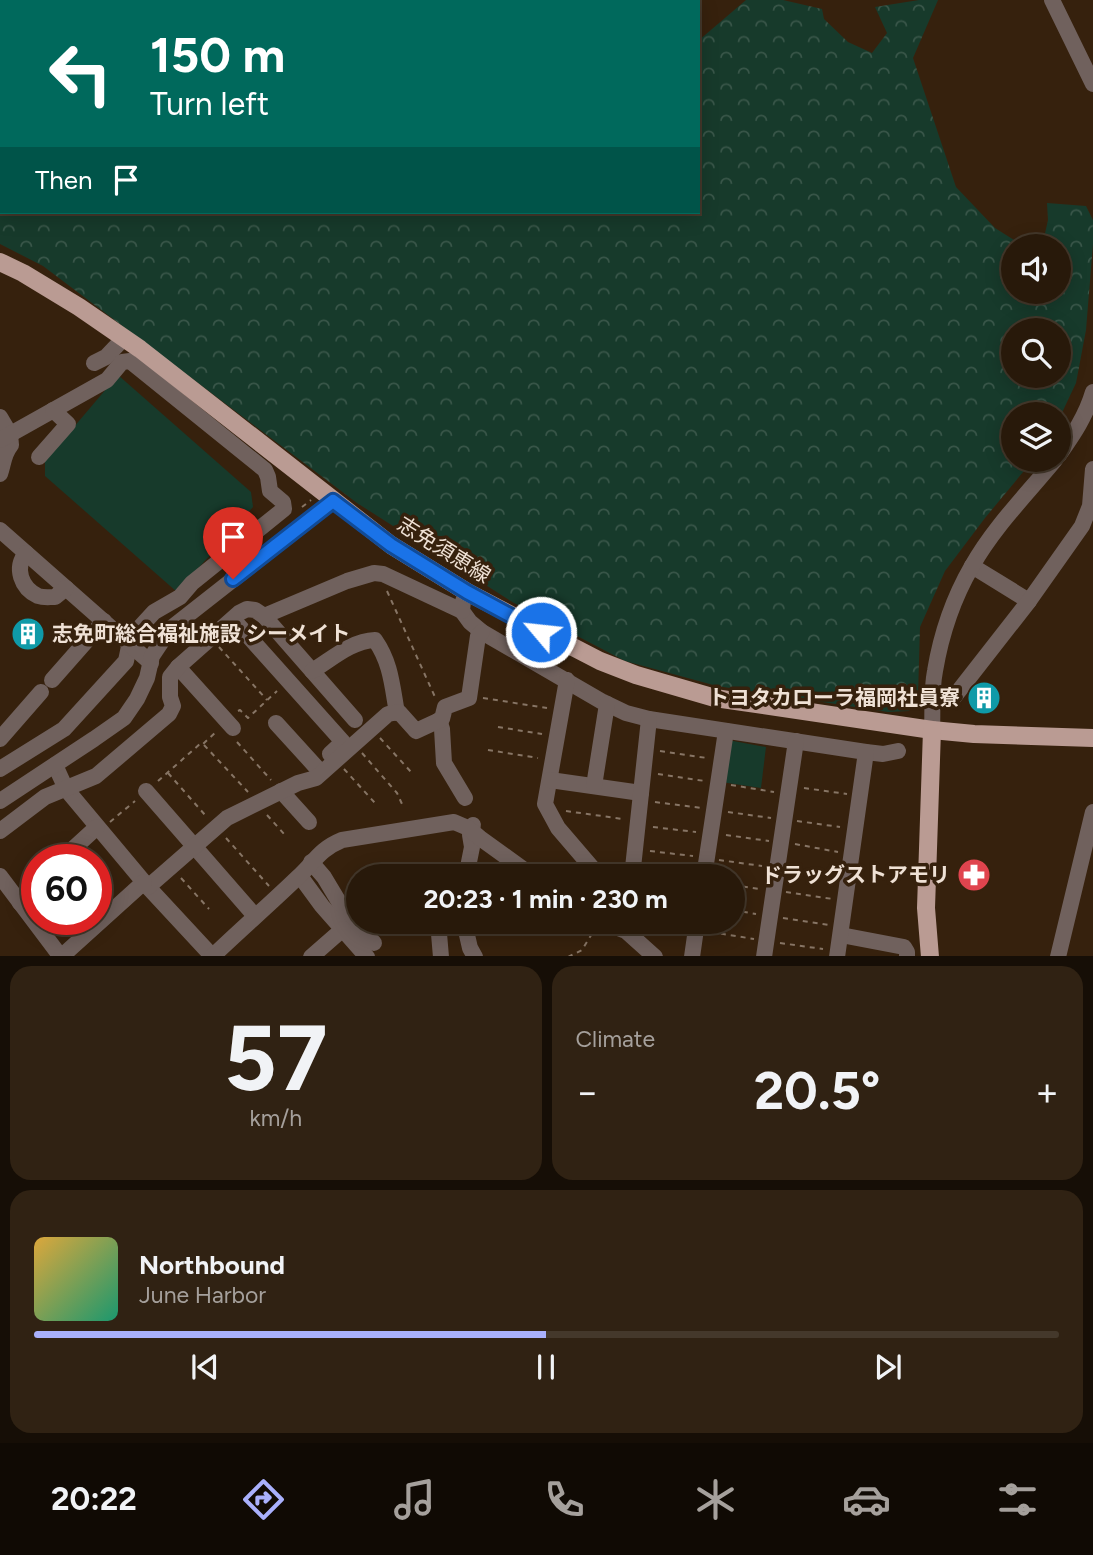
<!DOCTYPE html>
<html lang="en">
<head>
<meta charset="utf-8">
<style>
	body { margin:0; font-family:Figtree,"Noto Sans JP",sans-serif; background:#302213; color:#f1f3f6; height:100vh; display:flex; flex-direction:column; font-size:26px; white-space:nowrap }
	* { box-sizing:border-box; margin:0 }
	p { font-size:23px; color:#a5a09c }
	.icon { flex:none; width:38px; height:38px; fill:none; stroke:currentColor; stroke-width:2; stroke-linecap:round; stroke-linejoin:round }
	.map { position:relative; height:956px; overflow:hidden }
	.drawer { display:flex; flex-direction:column; gap:10px; padding:10px; background:#160e06; flex:1 }
	.drawer>* { flex:none }
	.guide { position:absolute; left:0px; top:0px; width:700px; height:214px; box-shadow:0 4px 18px #0003,0 0 0 2px #44382b; background:#00695c; color:#fff; overflow:hidden }
	.controls { position:absolute; left:1001px; top:234px; display:grid; gap:14px }
	.controls a { display:grid; place-items:center; width:70px; height:70px; border-radius:50%; background:#28190a; box-shadow:0 4px 18px #0003,0 0 0 2px #44382b; font-size:35px }
	.speed { position:absolute; left:21px; top:844px; display:flex; gap:14px; font-size:35px; font-weight:700; text-align:center }
	.speed>* { display:grid; place-content:center; width:91px; height:91px; border-radius:50%; background:#28190a; box-shadow:0 4px 18px #0003,0 0 0 2px #44382b; line-height:1 }
	.speed .limit { border:10px solid #d22; background:#fff; color:#111 }
	.pin { position:absolute; display:grid; place-items:center; width:60px; height:60px; color:#fff; margin:-72px -30px; border-radius:50% 50% 50% 0; rotate:-45deg; box-shadow:0 0 7px #0007 }
	.pin .icon { rotate:45deg }
	.me { position:absolute; width:77px; margin:-38px; rotate:298deg; stroke-linejoin:round; filter:drop-shadow(0 0 5px #0008) }
	.turn { display:flex; align-items:center; gap:24px; height:147px; padding:0 35px; font-size:32px }
	.turn .icon { width:91px; height:91px; stroke-width:2.5 }
	.turn b { display:block; font-size:49px; line-height:60px }
	.then { display:flex; align-items:center; height:66px; padding:0 35px; background:#0003; gap:14px; font-size:26px }
	.big { font-size:52px; font-weight:700; line-height:1.1 }
	.drawer .widget { flex:1; display:flex; flex-direction:column; justify-content:center; gap:10px; min-width:0; padding:0 24px; border-radius:21px; background:#302213 }
	.drawer .dial { align-items:center; gap:0 }
	.dial b { font-size:91px; line-height:1 }
	.song { display:flex; align-items:center; gap:21px }
	.cover { width:84px; height:84px; border-radius:10px; background:linear-gradient(135deg,hsl(40 70% 55%),hsl(160 70% 35%)) }
	.played { height:7px; border-radius:4px; background:linear-gradient(90deg,#a9b0fc 50%,#44382b 50%) }
	.keys { display:flex; justify-content:space-around; direction:ltr }
	.heat { display:flex; justify-content:space-between; align-items:center; font-size:38px; direction:ltr }
	.drawer .tiles { flex:1; display:grid; gap:10px; grid-template-columns:1fr 1fr }
	.widget:last-child { grid-column:span 2 }
	.trip { position:absolute; left:346px; top:864px; width:399px; height:70px; border-radius:35px; background:#28190a; box-shadow:0 4px 18px #0003,0 0 0 2px #44382b; font-weight:700; line-height:70px; text-align:center }
	.menu { display:flex; height:112px; justify-content:space-around; align-items:center; background:#100a04; color:#a5a09c }
	.menu .icon { width:49px; height:49px }
	.menu .on { color:#a9b0fc }
	.menu b { font-size:32px; color:#f1f3f6 }
	.map>svg:first-child { display:block }
</style>
</head>
<body>
<div class="map">
<svg width="1093" height="957" viewBox="0 0 1093 957">
	<defs>
		<pattern id="forest-crowns" width="20" height="18" patternUnits="userSpaceOnUse" patternTransform="scale(1.75)"><rect width="20" height="18" fill="#173a2b"/><path d="M2 6a3 3 0 1 1 6 0M12 15a3 3 0 1 1 6 0" fill="none" stroke="#395649"/></pattern>
	</defs>
	<rect width="100%" height="100%" fill="#36210d"/>
	<!-- forest -->
	<g fill="url(#forest-crowns)" fill-rule="evenodd">
		<path d="M 86,0 L 672,0 L 670,2 L 85,2 Z"/>
		<path d="M 746,0 L 783,0 L 822,9 L 824,19 L 848,42 L 872,53 L 887,33 L 875,7 L 919,0 L 938,0 L 913,58 L 956,187 L 995,228 L 1014,240 L 1026,244 L 1044,238 L 1048,220 L 1047,203 L 1086,206 L 1093,220 L 1093,244 L 1086,330 L 1076,383 L 1059,419 L 1059,415 L 1013,415 L 1013,460 L 1033,460 L 985,518 L 945,571 L 920,627 L 918,696 L 909,711 L 888,712 L 717,686 L 625,661 L 514,603 L 357,503 L 43,266 L 0,244 L 0,134 L 2,132 L 2,212 L 698,212 L 698,41 ZM 1013,247 L 1059,247 L 1059,292 L 1013,292 ZM 1013,331 L 1059,331 L 1059,376 L 1013,376 Z"/>
	</g>
	<!-- park -->
	<g fill="#173a2b">
		<path d="M 118,375 L 251,492 L 253,507 L 177,592 L 45,476 L 45,461 Z"/>
		<path d="M 728,740 L 766,747 L 761,788 L 721,782 Z"/>
	</g>
	<g fill="none" stroke-linecap="round" stroke-linejoin="round">
		<!-- path -->
		<g stroke="#877565" stroke-width="2" stroke-dasharray="5 5" stroke-linecap="butt">
			<path d="M 302,507 L 311,500"/>
			<path d="M 387,591 L 435,697"/>
			<path d="M 219,647 L 267,700"/>
			<path d="M 483,698 L 547,708"/>
			<path d="M 238,711 L 240,710 L 248,718 L 277,691"/>
			<path d="M 498,727 L 542,734"/>
			<path d="M 380,738 L 412,773"/>
			<path d="M 237,742 L 271,780"/>
			<path d="M 204,745 L 248,792"/>
			<path d="M 488,750 L 538,758"/>
			<path d="M 660,751 L 707,758"/>
			<path d="M 362,753 L 397,793 L 402,804"/>
			<path d="M 344,769 L 375,803"/>
			<path d="M 168,773 L 206,816"/>
			<path d="M 658,774 L 705,781"/>
			<path d="M 158,781 L 201,743 L 203,744 L 216,732"/>
			<path d="M 731,785 L 774,792"/>
			<path d="M 804,788 L 847,794"/>
			<path d="M 655,802 L 702,808"/>
			<path d="M 566,811 L 623,819"/>
			<path d="M 728,812 L 771,818"/>
			<path d="M 267,815 L 285,835"/>
			<path d="M 797,821 L 840,827"/>
			<path d="M 110,822 L 135,801"/>
			<path d="M 653,827 L 696,832"/>
			<path d="M 726,835 L 769,841"/>
			<path d="M 226,838 L 269,886"/>
			<path d="M 795,844 L 838,852"/>
			<path d="M 650,851 L 693,856"/>
			<path d="M 719,860 L 762,866"/>
			<path d="M 792,870 L 835,876"/>
			<path d="M 96,874 L 112,891"/>
			<path d="M 645,874 L 668,877"/>
			<path d="M 181,878 L 209,909"/>
			<path d="M 733,885 L 760,889"/>
			<path d="M 786,892 L 833,899"/>
			<path d="M 733,910 L 756,914"/>
			<path d="M 783,918 L 829,925"/>
			<path d="M 711,932 L 754,939"/>
			<path d="M 780,943 L 823,949"/>
			<path d="M 568,957 L 582,950 L 593,932"/>
		</g>
		<!-- minor -->
		<g stroke="#70615d" stroke-width="16">
			<path d="M 1052,0 L 1093,84"/>
			<path d="M 94,363 L 106,357 L 124,338"/>
			<path d="M 0,417 L 10,434 L 11,445 C 3,455 4,463 0,474"/>
			<path d="M 0,440 L 107,380 L 122,362 L 130,361 L 265,470 L 268,477 L 270,491 L 283,502 L 284,509 L 192,583 L 180,597 L 154,612 L 131,637 L 126,661 L 64,729 L 0,769"/>
			<path d="M 1059,455 C 1073,435 1086,416 1093,392"/>
			<path d="M 39,457 L 68,424 L 53,410"/>
			<path d="M 0,530 L 151,663"/>
			<path d="M 26,553 C 14,568 21,588 38,596 C 44,598 49,597 55,597 L 66,588"/>
			<path d="M 972,566 L 1029,601"/>
			<path d="M 463,601 L 462,611 L 470,622 L 482,632 L 601,701 L 626,713 L 649,719 L 866,752 L 883,754 L 898,751"/>
			<path d="M 264,616 L 355,720"/>
			<path d="M 233,619 L 343,742 L 330,754"/>
			<path d="M 178,667 L 233,728"/>
			<path d="M 312,671 C 332,659 351,641 375,640 C 391,663 392,685 397,713"/>
			<path d="M 52,680 L 104,621"/>
			<path d="M 567,680 L 545,804 L 558,828 L 600,877"/>
			<path d="M 954,697 L 1029,601 L 1082,526 L 1090,506 L 1093,469"/>
			<path d="M 439,720 L 442,729 L 444,763 L 465,798"/>
			<path d="M 276,723 L 316,767"/>
			<path d="M 932,730 C 933,711 931,691 935,671 C 941,635 954,597 972,566 C 994,527 1027,494 1055,460"/>
			<path d="M 0,739 L 41,692"/>
			<path d="M 55,765 L 66,789 L 148,887 L 212,956"/>
			<path d="M 550,780 L 641,793"/>
			<path d="M 594,786 L 607,704"/>
			<path d="M 146,791 L 255,916"/>
			<path d="M 281,791 L 309,822"/>
			<path d="M 0,801 L 94,739 L 124,718 L 137,699 L 147,678 L 152,656 L 170,629 L 333,501"/>
			<path d="M 0,831 L 45,797 L 96,776 L 169,714 L 173,706 L 170,697 L 170,677 L 178,667 L 239,613 L 247,609 L 255,610 L 264,616 L 347,581 L 374,573 L 383,574 L 462,611"/>
			<path d="M 62,859 L 97,827"/>
			<path d="M 311,862 L 324,877 L 345,912 L 374,943"/>
			<path d="M 0,876 L 61,957"/>
			<path d="M 300,876 L 322,906 L 367,957"/>
			<path d="M 469,877 L 469,862 L 472,847 L 470,835 L 473,825"/>
			<path d="M 632,877 L 649,719"/>
			<path d="M 704,877 L 726,731"/>
			<path d="M 148,887 L 227,818 L 298,783 L 316,778 L 388,714 L 399,712 L 416,731 L 442,719 L 445,707 L 469,698 L 478,636 L 482,632"/>
			<path d="M 20,903 L 37,888"/>
			<path d="M 438,922 L 441,957"/>
			<path d="M 464,922 L 470,948 L 475,957"/>
			<path d="M 603,922 L 626,931 L 655,957"/>
			<path d="M 841,935 L 904,947 L 907,952 L 907,957"/>
			<path d="M 61,957 L 144,882"/>
			<path d="M 212,957 C 240,930 269,905 297,878 C 315,862 318,850 342,840 L 454,822 L 468,828 L 480,838 L 534,877"/>
			<path d="M 311,957 L 343,929"/>
			<path d="M 692,957 L 697,922"/>
			<path d="M 764,957 L 796,741"/>
			<path d="M 837,957 L 866,752"/>
			<path d="M 1058,957 L 1093,812"/>
		</g>
		<!-- major -->
		<g stroke="#ba9b93" stroke-width="18">
			<path d="M 0,262 L 23,273 L 79,307 L 140,349 L 391,545 L 467,592 L 600,661 L 636,675 L 715,698 L 932,730 L 974,734 L 1093,738"/>
			<path d="M 930,957 L 926,908 L 932,730"/>
		</g>
	</g>
	<g fill="none" stroke-linecap="round" stroke-linejoin="round">
		<defs>
			<path id="route" d="M 233,579 L 333,501 L 391,545 L 467,592 L 541,632"/>
		</defs>
		<!-- route casing -->
		<use href="#route" stroke="#114b97" stroke-width="18"/>
		<!-- route -->
		<use href="#route" stroke="#1a73e8" stroke-width="12"/>
	</g>
	<!-- icons -->
	<defs>
		<symbol id="building-disc" viewBox="-11 -11 22 22"><circle r="9.5" fill="#0f9aa8" stroke="#36210d"/><path d="M-4-6H4V6H1V3H-1V6H-4ZM-2.5-4.3h1.7v1.8h-1.7ZM.8-4.3h1.7v1.8H.8ZM-2.5-1h1.7V.8h-1.7ZM.8-1h1.7V.8H.8Z" fill="#fff"/></symbol>
		<symbol id="pharmacy-disc" viewBox="-11 -11 22 22"><circle r="9.5" fill="#e0444e" stroke="#36210d"/><path d="M-2-6h4v4h4v4h-4v4h-4v-4h-4v-4h4Z" fill="#fff"/></symbol>
	</defs>
	<g fill-rule="evenodd">
		<use href="#building-disc" x="9" y="615" width="38" height="38"/>
		<use href="#building-disc" x="965" y="679" width="38" height="38"/>
		<use href="#pharmacy-disc" x="955" y="856" width="38" height="38"/>
	</g>
	<g text-anchor="middle" stroke-width="7" stroke-linejoin="round" paint-order="stroke">
		<!-- street labels -->
		<g font-size="21" fill="#efe1d5" stroke="#36210d">
			<text transform="translate(444 550) rotate(32)" y="7">志免須恵線</text>
		</g>
		<!-- poi labels -->
		<g font-size="21" font-weight="bold" fill="#efe1d5" stroke="#36210d" text-anchor="end">
			<text x="52" y="641" text-anchor="start">志免町総合福祉施設 シーメイト</text>
			<text x="960" y="705">トヨタカローラ福岡社員寮</text>
			<text x="950" y="882">ドラッグストアモリ</text>
		</g>
	</g>
</svg>
<div class="controls">
<a><svg class="icon" aria-label="sound" viewBox="0 0 24 24"><path d="M4 9h4l5-4v14l-5-4H4zM17 9q2 3 0 6"/></svg></a>
<a><svg class="icon" aria-label="search" viewBox="0 0 24 24"><circle cx="10" cy="10" r="6"/><path d="M15 15l6 6"/></svg></a>
<a><svg class="icon" aria-label="layers" viewBox="0 0 24 24"><path d="M12 4l9 5-9 5-9-5zM3 14l9 5 9-5"/></svg></a>
</div>
<div class="speed"><div class="limit">60</div></div>
<div class="pin" style="left:233px;top:579px;background:#d93025"><svg class="icon" aria-label="arrive" viewBox="0 0 24 24"><path d="M6 21V4h12l-3 4 3 4H6"/></svg></div>
<svg class="me" style="left:541px;top:632px" viewBox="-20 -20 40 40"><circle r="17" fill="#1a73e8" stroke="#fff" stroke-width="3"/><path d="M0-11L8 9 0 5-8 9z" fill="#fff"/></svg>
<div class="trip">20:23 · 1 min · 230 m</div>
<div class="guide">
<div class="turn"><svg class="icon" aria-label="left" viewBox="0 0 24 24"><path d="M17 20v-9H6M10 6l-5 5 5 5"/></svg><div><b>150 m</b>Turn left</div></div>
<div class="then">Then<svg class="icon" aria-label="arrive" viewBox="0 0 24 24"><path d="M6 21V4h12l-3 4 3 4H6"/></svg></div>
</div>
</div>
<section class="drawer">
<div class="tiles">
<div class="widget dial"><b>57</b><p>km/h</p></div>
<div class="widget"><p>Climate</p>
<div class="heat"><a>−</a><b class="big">20.5°</b><a>+</a></div>
</div>
<div class="widget">
<div class="song"><i class="cover"></i><div><b>Northbound</b><p>June Harbor</p></div></div>
<div class="played"></div>
<div class="keys"><svg class="icon" aria-label="previous" viewBox="0 0 24 24"><path d="M18 5L8 12l10 7zM5 5v14"/></svg><svg class="icon" aria-label="pause" viewBox="0 0 24 24"><path d="M8 5v14M16 5v14"/></svg><svg class="icon" aria-label="next" viewBox="0 0 24 24"><path d="M6 5l10 7-10 7zM19 5v14"/></svg></div>
</div>
</div>
</section>
<nav class="menu">
<b>20:22</b>
<svg class="icon on" aria-label="directions" viewBox="0 0 24 24"><path d="M12 3l9 9-9 9-9-9zM9 14v-3h6M13 9l2 2-2 2"/></svg>
<svg class="icon" aria-label="music" viewBox="0 0 24 24"><path d="M9 18V5l10-2v13"/><circle cx="6" cy="18" r="3"/><circle cx="16" cy="16" r="3"/></svg>
<svg class="icon" aria-label="phone" viewBox="0 0 24 24"><path d="M5 4h4l2 5-3 2q2 4 5 5l2-3 5 2v4C11 20 4 13 5 4z"/></svg>
<svg class="icon" aria-label="climate" viewBox="0 0 24 24"><path d="M12 3v18M4 7l16 10M4 17L20 7"/></svg>
<svg class="icon" aria-label="car" viewBox="0 0 24 24"><path d="M5 17H2v-5l4-1 3-4h7l3 4 3 1v5h-3M9 17h6M6 11h13"/><circle cx="7" cy="17" r="2"/><circle cx="17" cy="17" r="2"/></svg>
<svg class="icon" aria-label="filters" viewBox="0 0 24 24"><path d="M4 7h16M4 17h16"/><circle cx="9" cy="7" r="2"/><circle cx="15" cy="17" r="2"/></svg>
</nav>
</body>
</html>
